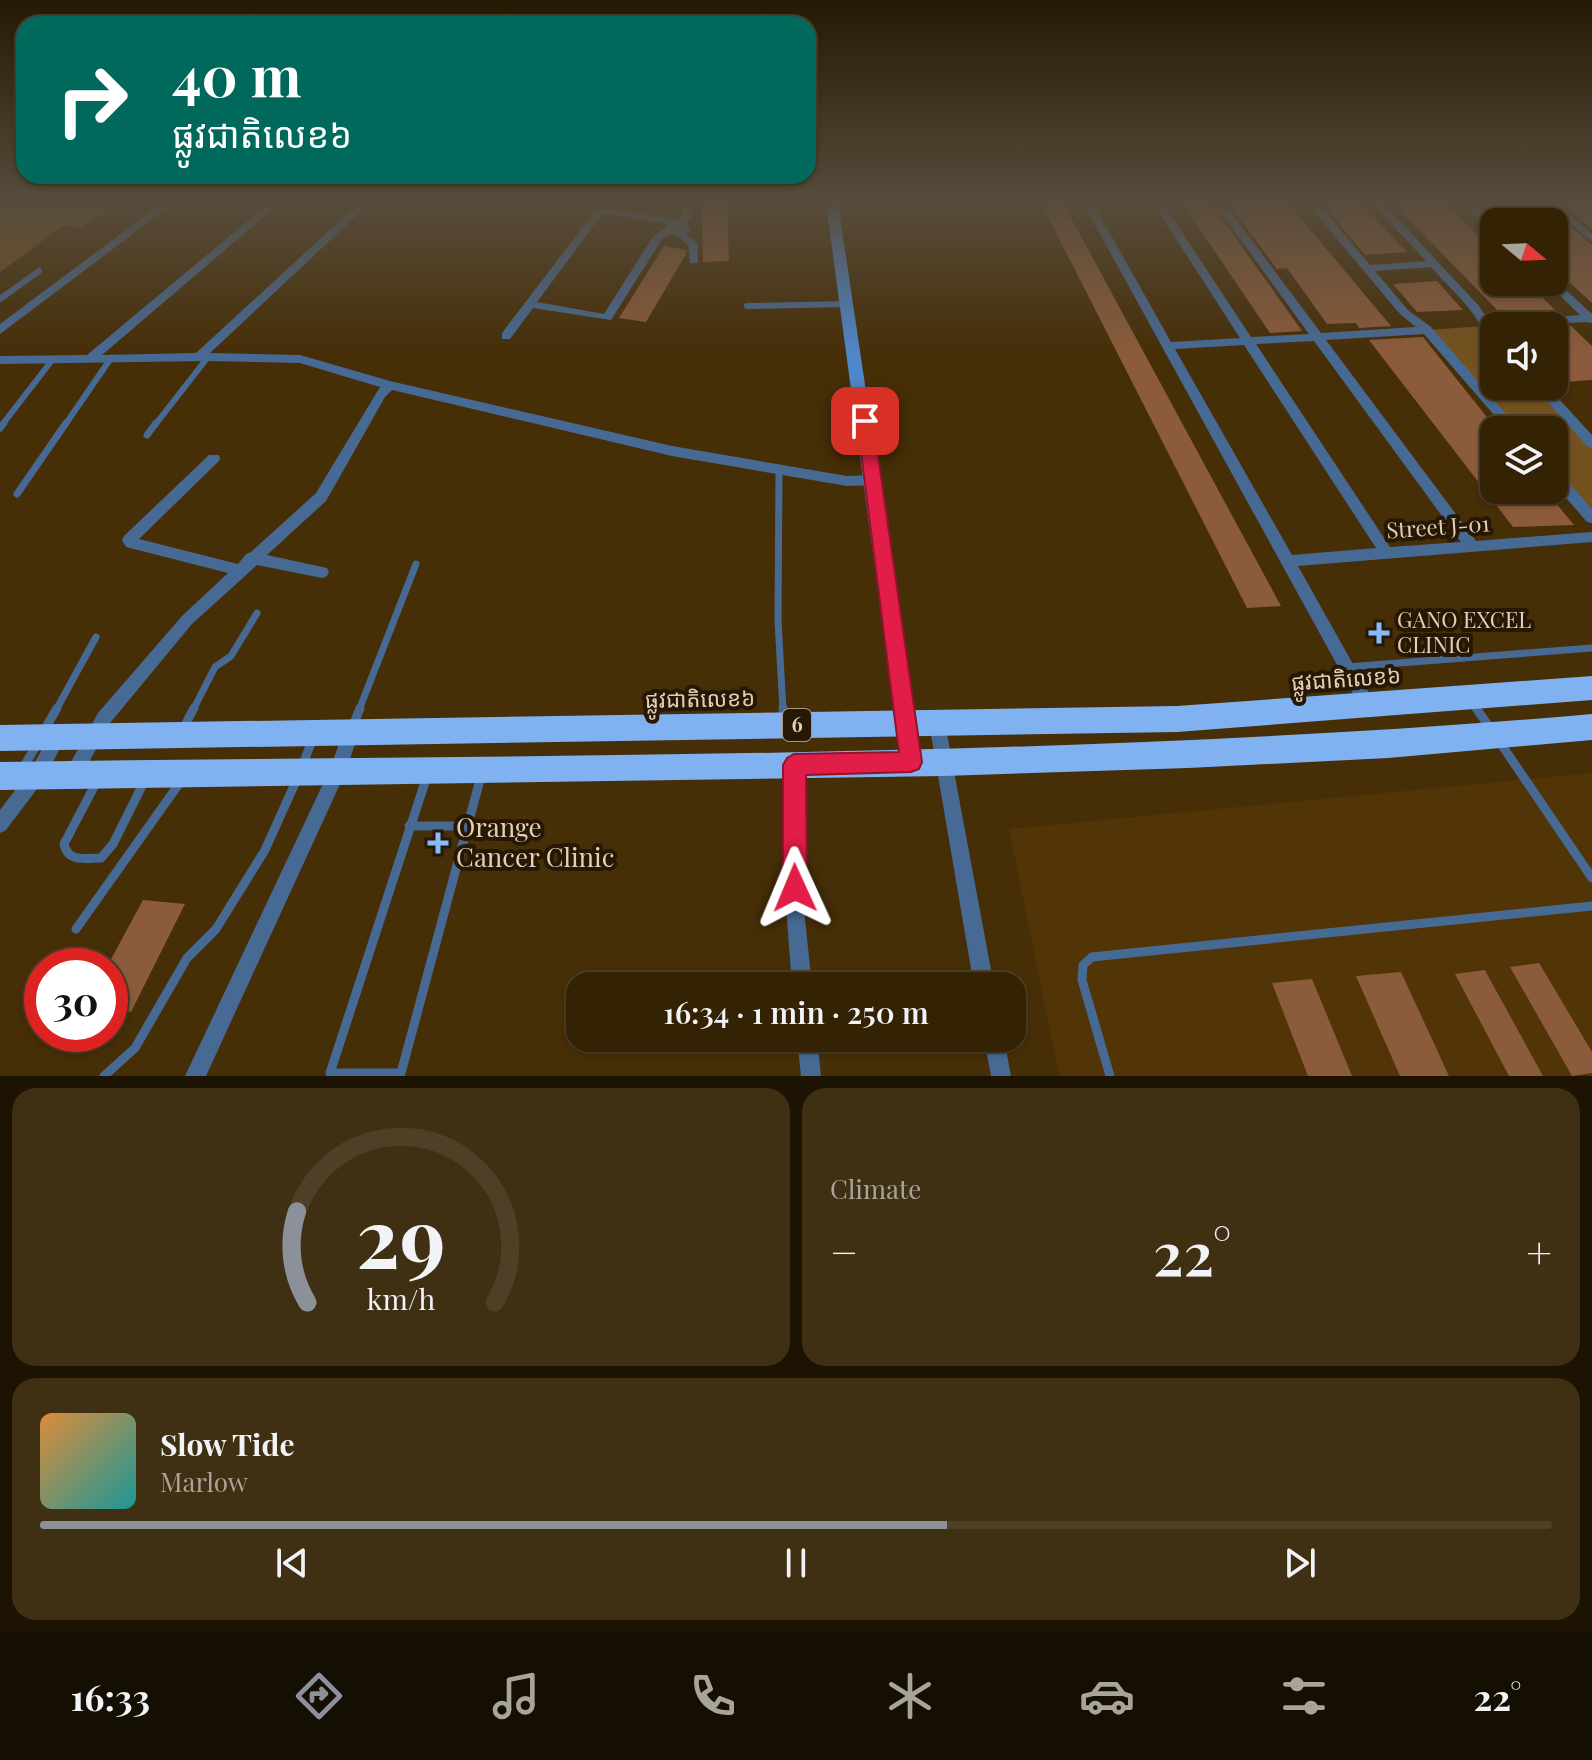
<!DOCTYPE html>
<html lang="en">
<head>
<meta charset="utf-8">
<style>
	body { margin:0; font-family:"Playfair Display","Noto Sans Khmer",serif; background:#3f2f13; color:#f1f3f6; height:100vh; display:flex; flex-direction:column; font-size:30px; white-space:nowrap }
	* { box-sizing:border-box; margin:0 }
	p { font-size:26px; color:#a9a49a }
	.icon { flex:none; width:44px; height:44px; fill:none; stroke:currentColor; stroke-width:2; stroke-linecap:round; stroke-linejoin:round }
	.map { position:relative; height:1076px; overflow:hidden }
	.details { display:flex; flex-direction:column; gap:12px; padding:12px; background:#1d1303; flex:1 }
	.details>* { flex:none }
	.guide { position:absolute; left:16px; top:16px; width:800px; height:168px; border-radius:24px; box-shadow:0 2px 6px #0004,0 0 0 2px #4e3f27; background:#00695c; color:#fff; overflow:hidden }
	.needle { width:52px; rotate:109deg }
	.tools { position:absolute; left:1480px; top:208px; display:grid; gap:16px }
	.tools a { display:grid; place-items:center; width:88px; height:88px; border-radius:16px; background:#342205; box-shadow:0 2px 6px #0004,0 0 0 2px #4e3f27; font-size:40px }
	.speed { position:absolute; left:24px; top:948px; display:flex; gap:16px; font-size:40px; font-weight:700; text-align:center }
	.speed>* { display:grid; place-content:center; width:104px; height:104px; border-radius:50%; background:#342205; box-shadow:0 2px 6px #0004,0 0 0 2px #4e3f27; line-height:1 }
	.speed .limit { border:12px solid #d22; background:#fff; color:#111 }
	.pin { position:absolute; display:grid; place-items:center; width:68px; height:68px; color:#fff; margin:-34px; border-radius:16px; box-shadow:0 4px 12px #0006 }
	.me { position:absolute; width:88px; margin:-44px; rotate:359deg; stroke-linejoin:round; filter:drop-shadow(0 0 6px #0008) }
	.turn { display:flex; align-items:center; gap:28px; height:168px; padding:0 24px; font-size:36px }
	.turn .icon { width:104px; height:104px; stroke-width:2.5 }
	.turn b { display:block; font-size:56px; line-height:68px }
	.big { font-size:60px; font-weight:600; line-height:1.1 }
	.details .widget { flex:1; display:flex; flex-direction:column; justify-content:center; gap:12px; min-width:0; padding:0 28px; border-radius:24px; background:#3f2f13 }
	.details .dial { align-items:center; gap:0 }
	.dial svg { height:208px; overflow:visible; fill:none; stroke:#4e3f27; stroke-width:7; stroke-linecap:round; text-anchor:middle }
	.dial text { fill:#f1f3f6; stroke:none }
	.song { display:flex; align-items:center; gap:24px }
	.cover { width:96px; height:96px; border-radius:12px; background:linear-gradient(135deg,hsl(30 70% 55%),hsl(180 70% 35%)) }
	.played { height:8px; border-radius:4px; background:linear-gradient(90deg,#8c9099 60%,#4e3f27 60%) }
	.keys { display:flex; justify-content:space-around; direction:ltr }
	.heat { display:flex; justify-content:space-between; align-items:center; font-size:44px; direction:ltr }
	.details .tiles { flex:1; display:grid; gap:12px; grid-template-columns:1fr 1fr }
	.widget:last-child { grid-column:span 2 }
	.trip { position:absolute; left:566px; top:972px; width:460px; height:80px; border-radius:24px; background:#342205; box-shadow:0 2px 6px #0004,0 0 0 2px #4e3f27; font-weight:600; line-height:80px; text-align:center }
	.tab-bar { display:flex; height:128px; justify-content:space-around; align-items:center; background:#150e02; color:#a9a49a }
	.tab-bar .icon { width:56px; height:56px }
	.tab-bar .on { color:#8c9099 }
	.tab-bar b { font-size:36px; color:#f1f3f6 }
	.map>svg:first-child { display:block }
</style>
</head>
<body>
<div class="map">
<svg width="1592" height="1076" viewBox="0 0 1592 1076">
	<rect width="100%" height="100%" fill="#462e07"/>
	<!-- built -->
	<path fill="#513507" d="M 1592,773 L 1592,1076 L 1059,1076 L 1009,829 Z"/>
	<!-- green -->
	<g fill="#74521f">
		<path d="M 0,203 L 115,203 L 81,228 L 64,225 L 0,272 Z"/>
		<path d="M 1485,326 L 1494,336 L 1494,386 L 1540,386 L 1592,443 L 1592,516 L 1554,475 L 1554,430 L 1514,430 L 1427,330 Z"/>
	</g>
	<!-- building -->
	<g fill="#8b5b3b">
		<path d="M 702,203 L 727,203 L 729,261 L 703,262 Z"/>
		<path d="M 1041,203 L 1063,203 L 1281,606 L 1247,608 Z"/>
		<path d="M 1182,203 L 1211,203 L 1302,331 L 1270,333 Z"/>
		<path d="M 1228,203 L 1288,203 L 1391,326 L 1359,328 L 1356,323 L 1327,324 L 1287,268 L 1277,269 Z"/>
		<path d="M 1322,203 L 1360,203 L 1407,252 L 1365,255 Z"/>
		<path d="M 1393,203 L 1445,203 L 1494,251 L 1494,282 L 1527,282 L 1559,314 L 1502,315 Z"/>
		<path d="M 1484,203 L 1543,203 L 1592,245 L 1592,303 L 1554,268 L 1554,222 L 1504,222 Z"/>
		<path d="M 1562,203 L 1592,203 L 1592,230 Z"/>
		<path d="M 664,246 L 686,250 L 686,254 L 646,322 L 619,318 Z"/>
		<path d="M 1437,281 L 1463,310 L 1417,312 L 1393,284 Z"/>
		<path d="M 1554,326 L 1571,326 L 1592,346 L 1592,380 L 1562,382 L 1554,373 Z"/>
		<path d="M 1423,337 L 1494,426 L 1494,490 L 1545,490 L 1574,525 L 1513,527 L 1369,340 Z"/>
		<path d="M 143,900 L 185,904 L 131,1012 L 110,1010 L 110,961 Z"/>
		<path d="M 1539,963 L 1592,1052 L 1592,1073 L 1572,1076 L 1510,967 Z"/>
		<path d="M 1485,970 L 1487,974 L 1543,1076 L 1509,1076 L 1455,974 Z"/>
		<path d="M 1401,972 L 1449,1076 L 1400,1076 L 1356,976 Z"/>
		<path d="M 1312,979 L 1352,1076 L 1308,1076 L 1272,983 Z"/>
	</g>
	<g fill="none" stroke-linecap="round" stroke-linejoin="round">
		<!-- lane-far2 -->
		<g stroke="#476a95" stroke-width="6">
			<path d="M 0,299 L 39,271"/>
			<path d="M 747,306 L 847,304"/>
			<path d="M 2,425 L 53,359"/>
			<path d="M 65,425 L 111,358"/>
			<path d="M 155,425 L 208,357"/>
		</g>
		<!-- lane-far1 -->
		<g stroke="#476a95" stroke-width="7">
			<path d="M 0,428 L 4,423"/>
			<path d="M 147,435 L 156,423"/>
			<path d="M 779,470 L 778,621 L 783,710"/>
			<path d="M 17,494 L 66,423"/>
			<path d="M 1347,667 L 1592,648"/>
			<path d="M 1472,702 L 1477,710"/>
			<path d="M 56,710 L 96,637"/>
			<path d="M 193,710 L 215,667 L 231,656 L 257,613"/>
			<path d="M 359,710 L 416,564"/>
		</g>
		<!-- lane -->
		<g stroke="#476a95" stroke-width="9">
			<path d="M 783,708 L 784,720"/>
			<path d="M 1476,708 L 1490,728"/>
			<path d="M 353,726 L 360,708"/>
			<path d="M 184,727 L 194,708"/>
			<path d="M 45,729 L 57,708"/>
			<path d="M 1499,741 L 1592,878"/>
			<path d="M 303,764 L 313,738"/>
			<path d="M 23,768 L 37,744"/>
			<path d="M 427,776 L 330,1073 L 401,1073 L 481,776"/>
			<path d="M 96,783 L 64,844 C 68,863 85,858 101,858 L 113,844 L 145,780"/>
			<path d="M 409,826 L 468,826"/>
			<path d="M 76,929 L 181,781"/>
			<path d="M 104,1076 L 135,1048 L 187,958 L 216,929 L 265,850 L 297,779"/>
			<path d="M 1110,1076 L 1082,980 L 1083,965 L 1092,957 L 1592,906"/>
		</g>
		<!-- street -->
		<g fill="#476a95" fill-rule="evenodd">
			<path d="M 162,203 L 174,203 L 0,334 L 0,324 Z"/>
			<path d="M 269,203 L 280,203 L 102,355 L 196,353 L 359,203 L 370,203 L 210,353 L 300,355 L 390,381 L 672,446 L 847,476 L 874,475 L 881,480 L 874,485 L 847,486 L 672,456 L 392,390 L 385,397 L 326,501 L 267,555 L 327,568 L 329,572 L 327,576 L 322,578 L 257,565 L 192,624 L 110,723 L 79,781 L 73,783 L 67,781 L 64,775 L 67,769 L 98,713 L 182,616 L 228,573 L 126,547 L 122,540 L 124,536 L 209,455 L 219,455 L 220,458 L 219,461 L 139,539 L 238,564 L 246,554 L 251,552 L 316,493 L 380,387 L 300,363 L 208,361 L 0,364 L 0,356 L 87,355 Z"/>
			<path d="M 683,203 L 693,203 L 691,218 L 687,222 L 691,230 L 686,234 L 698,244 L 698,263 L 690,263 L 688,245 L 676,235 L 670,234 L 662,239 L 611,320 L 533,308 L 510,339 L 502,339 L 502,333 L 597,208 L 668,217 L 675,220 L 681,217 ZM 603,213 L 667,224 L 664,229 L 654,235 L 604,314 L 537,302 Z"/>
			<path d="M 1083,203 L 1093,203 L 1171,342 L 1240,338 L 1153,203 L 1163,203 L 1251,337 L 1309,334 L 1214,203 L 1224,203 L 1321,333 L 1416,327 L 1400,314 L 1307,203 L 1318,203 L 1370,265 L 1426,261 L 1372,203 L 1383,203 L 1479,306 L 1490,322 L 1580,315 L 1546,282 L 1554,282 L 1555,280 L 1592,314 L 1592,323 L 1587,322 L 1494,326 L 1494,340 C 1482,333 1480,322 1471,311 C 1459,295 1444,282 1431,267 L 1375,271 L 1408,310 L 1431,327 L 1520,430 L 1507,430 L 1424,334 L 1326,340 L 1476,541 L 1592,532 L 1592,542 L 1298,566 L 1377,707 L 1375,712 L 1369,714 L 1363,712 ZM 1314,341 L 1461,542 L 1390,547 L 1256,344 ZM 1244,345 L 1376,548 L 1292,555 L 1175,349 Z"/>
			<path d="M 1462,203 L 1473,203 L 1494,223 L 1494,231 Z"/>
			<path d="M 1546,203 L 1557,203 L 1592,234 L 1592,242 Z"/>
			<path d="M 1534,386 L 1547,386 L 1592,435 L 1592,448 L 1587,446 Z"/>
			<path d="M 1554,470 L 1559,472 L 1592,509 L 1592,523 L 1587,522 L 1554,484 Z"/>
			<path d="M 937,716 L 943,718 L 945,723 L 994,986 L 974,986 L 929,723 L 931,718 Z"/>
			<path d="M 351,724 L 357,727 L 359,732 L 346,771 L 206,1076 L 185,1076 L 330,769 L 345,727 Z"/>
			<path d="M 58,729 L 64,732 L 66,737 L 43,781 L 6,830 L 0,833 L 0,810 L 31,769 L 52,732 Z"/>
			<path d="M 794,757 L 800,759 L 802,765 L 805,919 L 812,986 L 792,986 L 787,919 L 786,765 L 788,759 Z"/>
			<path d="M 797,1038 L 817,1038 L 821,1076 L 801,1076 Z"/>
			<path d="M 984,1038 L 1004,1038 L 1011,1076 L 991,1076 Z"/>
		</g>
		<!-- secondary -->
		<path fill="#4f87cb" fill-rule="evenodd" d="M 826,203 L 838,203 L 921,762 L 918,768 L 911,771 L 904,768 L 901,762 Z"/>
		<!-- highway -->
		<g fill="#80b2f1" fill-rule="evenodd">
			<path d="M 1592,676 L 1592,700 L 1177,732 L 0,751 L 0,725 L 1177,706 Z"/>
			<path d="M 1592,714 L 1592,740 L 1388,758 L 1188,768 L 943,776 L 0,790 L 0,762 C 531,754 1063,760 1592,714 Z"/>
		</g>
	</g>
	<!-- sky -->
	<linearGradient id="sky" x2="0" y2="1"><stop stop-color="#261904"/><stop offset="0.57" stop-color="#574c3c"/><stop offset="1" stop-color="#574c3c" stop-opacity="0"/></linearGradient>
	<rect width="1592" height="354" fill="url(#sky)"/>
	<!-- route -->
	<path fill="#e11d48" stroke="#92132f" stroke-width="2" d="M 865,416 L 873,421 L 922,762 L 919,769 L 911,772 L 806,775 L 807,888 L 804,896 L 795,900 L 787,896 L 783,888 L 783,765 L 787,758 L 794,754 L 899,752 L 857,421 Z"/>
	<!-- markers -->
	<g fill="#87bbfb" stroke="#261805" stroke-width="3">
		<path d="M1375 621h8v8h8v8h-8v8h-8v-8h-8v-8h8z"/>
		<path d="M434 831h8v8h8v8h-8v8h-8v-8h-8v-8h8z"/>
	</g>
	<g text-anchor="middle" stroke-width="8" stroke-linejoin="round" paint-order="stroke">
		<!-- shield labels -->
		<rect fill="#261805" stroke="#aa9881" stroke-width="2" x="783" y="709" width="28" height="32" rx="6"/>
		<g font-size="20" font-weight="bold" fill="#e2cfb6">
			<text x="797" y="732">6</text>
		</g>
		<!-- street labels -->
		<g font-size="22" fill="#e2cfb6" stroke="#261805">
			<text transform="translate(1438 527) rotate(-4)" y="8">Street J-01</text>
			<text transform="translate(1346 679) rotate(-4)" y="8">ផ្លូវជាតិលេខ៦</text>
			<text transform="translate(700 699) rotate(-1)" y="8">ផ្លូវជាតិលេខ៦</text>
		</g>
		<!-- poi labels -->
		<g font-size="22" fill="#e2cfb6" stroke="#261805" text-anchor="start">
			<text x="1397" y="628">GANO EXCEL<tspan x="1397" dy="25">CLINIC</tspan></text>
		</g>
		<!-- near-poi labels -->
		<g font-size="26" fill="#e2cfb6" stroke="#261805" text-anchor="start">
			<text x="456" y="837">Orange<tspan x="456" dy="30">Cancer Clinic</tspan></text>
		</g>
	</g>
</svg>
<div class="tools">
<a><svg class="needle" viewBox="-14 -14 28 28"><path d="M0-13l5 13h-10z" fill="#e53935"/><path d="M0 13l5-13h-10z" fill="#a9a49a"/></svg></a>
<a><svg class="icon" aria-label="sound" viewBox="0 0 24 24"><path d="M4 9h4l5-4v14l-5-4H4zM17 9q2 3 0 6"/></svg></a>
<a><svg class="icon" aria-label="layers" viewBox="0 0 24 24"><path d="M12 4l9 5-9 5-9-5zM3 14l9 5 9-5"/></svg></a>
</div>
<div class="speed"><div class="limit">30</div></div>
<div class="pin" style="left:865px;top:421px;background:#d93025"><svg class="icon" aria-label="arrive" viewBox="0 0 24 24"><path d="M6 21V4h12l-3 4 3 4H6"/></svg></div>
<svg class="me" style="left:795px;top:888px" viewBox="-20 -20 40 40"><path d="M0-17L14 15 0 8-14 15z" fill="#e11d48" stroke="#fff" stroke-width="4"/></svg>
<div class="trip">16:34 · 1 min · 250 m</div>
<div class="guide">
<div class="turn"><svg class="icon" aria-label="right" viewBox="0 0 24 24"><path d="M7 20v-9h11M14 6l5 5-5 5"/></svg><div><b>40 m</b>ផ្លូវជាតិលេខ៦</div></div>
</div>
</div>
<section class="details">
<div class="tiles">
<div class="widget dial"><svg viewBox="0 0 100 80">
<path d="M14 69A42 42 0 1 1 86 69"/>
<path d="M14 69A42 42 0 0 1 10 34" stroke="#8c9099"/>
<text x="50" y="56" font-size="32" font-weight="700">29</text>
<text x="50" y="72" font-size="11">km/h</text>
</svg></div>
<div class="widget"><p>Climate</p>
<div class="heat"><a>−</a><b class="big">22°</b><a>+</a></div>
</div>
<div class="widget">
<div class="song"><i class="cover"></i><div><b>Slow Tide</b><p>Marlow</p></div></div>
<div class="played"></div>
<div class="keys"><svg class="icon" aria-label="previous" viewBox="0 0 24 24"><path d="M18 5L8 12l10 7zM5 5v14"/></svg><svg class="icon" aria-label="pause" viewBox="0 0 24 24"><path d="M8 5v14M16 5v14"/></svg><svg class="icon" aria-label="next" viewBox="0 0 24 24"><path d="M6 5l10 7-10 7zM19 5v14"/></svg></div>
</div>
</div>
</section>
<nav class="tab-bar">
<b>16:33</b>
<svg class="icon on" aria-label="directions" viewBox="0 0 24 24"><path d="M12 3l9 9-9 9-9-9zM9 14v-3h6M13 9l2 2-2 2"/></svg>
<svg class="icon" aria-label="music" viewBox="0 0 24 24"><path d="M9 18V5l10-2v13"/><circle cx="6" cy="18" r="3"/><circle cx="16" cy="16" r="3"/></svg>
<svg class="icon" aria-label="phone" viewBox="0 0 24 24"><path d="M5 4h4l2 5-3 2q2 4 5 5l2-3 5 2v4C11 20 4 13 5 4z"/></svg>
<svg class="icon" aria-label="climate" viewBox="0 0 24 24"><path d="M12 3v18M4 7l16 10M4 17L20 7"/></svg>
<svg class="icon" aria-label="car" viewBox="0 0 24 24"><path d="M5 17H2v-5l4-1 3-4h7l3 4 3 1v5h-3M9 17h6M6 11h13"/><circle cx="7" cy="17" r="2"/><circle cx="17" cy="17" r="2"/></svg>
<svg class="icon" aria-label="filters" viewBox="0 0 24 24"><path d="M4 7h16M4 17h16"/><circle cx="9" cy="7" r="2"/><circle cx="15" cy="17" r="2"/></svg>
<b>22°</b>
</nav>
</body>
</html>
